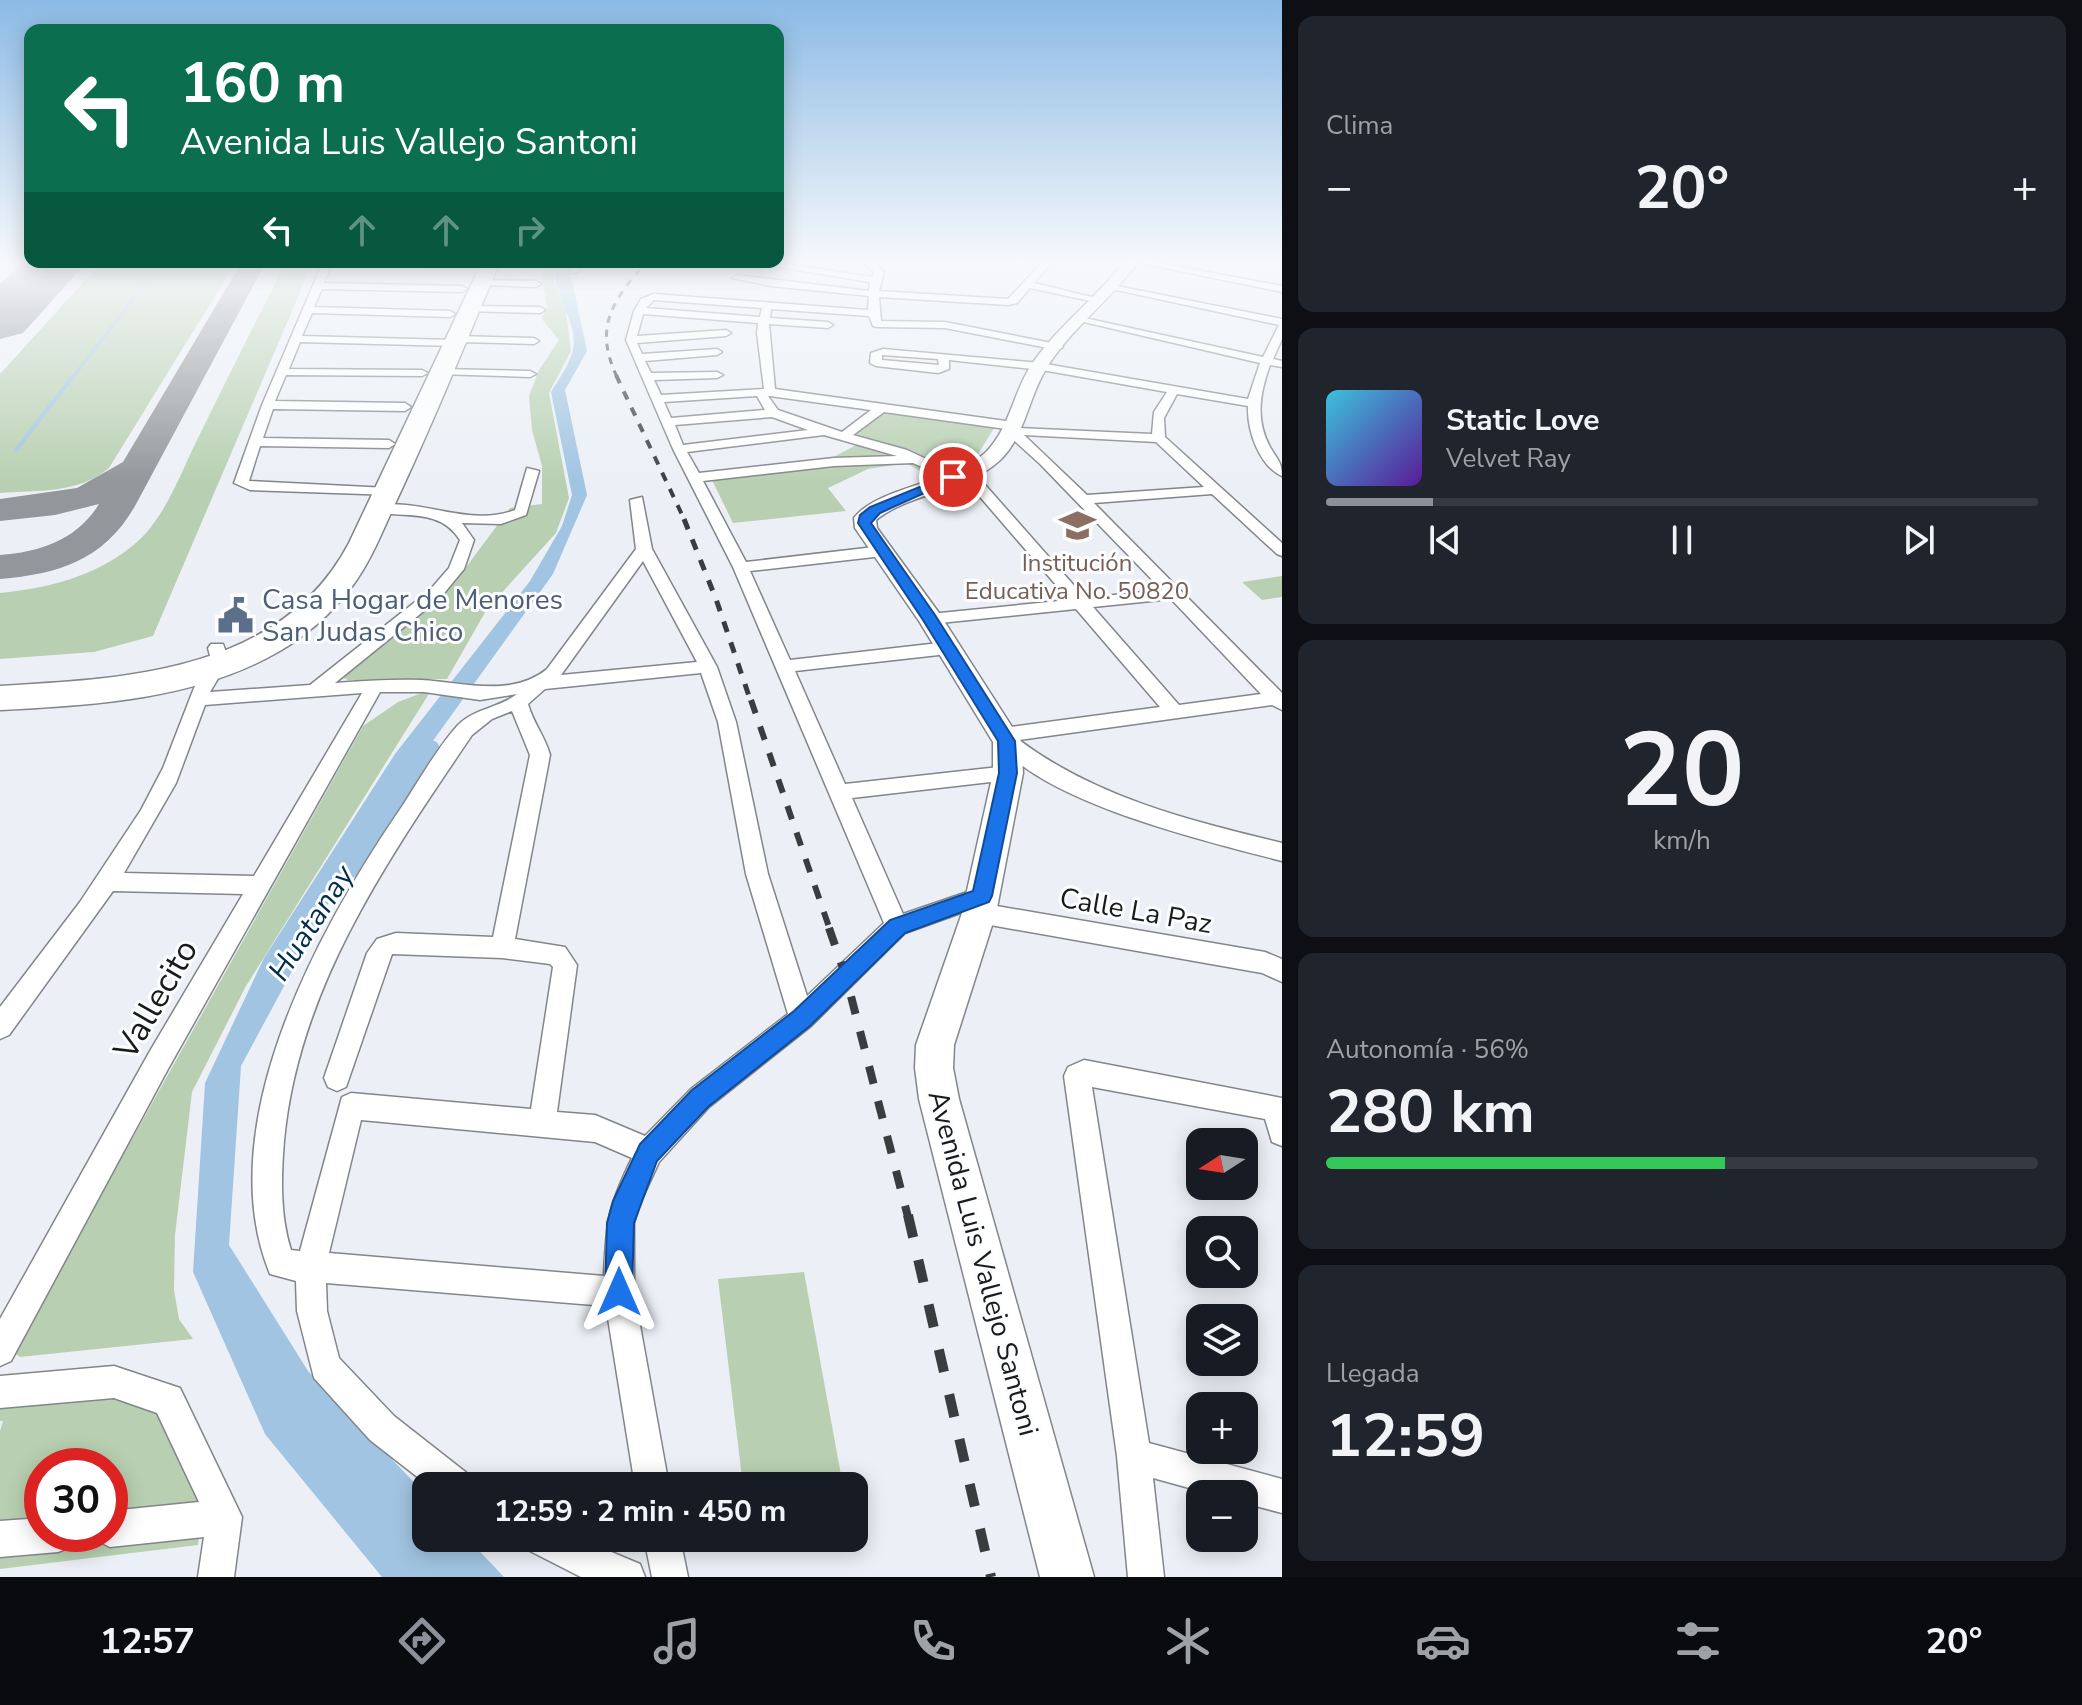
<!DOCTYPE html>
<html lang="es">
<head>
<meta charset="utf-8">
<style>
	body { margin:0; font-family:"Nunito Sans",sans-serif; background:#20242c; color:#f1f3f6; height:100vh; display:flex; flex-direction:column; font-size:30px; white-space:nowrap }
	* { box-sizing:border-box; margin:0 }
	p { font-size:26px; color:#9ea1a6 }
	.icon { flex:none; width:44px; height:44px; fill:none; stroke:currentColor; stroke-width:2; stroke-linecap:round; stroke-linejoin:round }
	.map { position:relative; flex:1; overflow:hidden }
	.details { display:flex; flex-direction:column; gap:16px; padding:16px; background:#0d0f14; width:800px }
	.details>* { flex:none }
	.banner { position:absolute; left:24px; top:24px; width:760px; height:244px; border-radius:16px; box-shadow:0 4px 20px #0003; background:#0b6e4f; color:#fff; overflow:hidden }
	.needle { width:52px; rotate:258deg }
	.controls { position:absolute; left:1186px; top:1128px; display:grid; gap:16px }
	.controls a { display:grid; place-items:center; width:72px; height:72px; border-radius:16px; background:#171b24; box-shadow:0 4px 20px #0003; font-size:40px }
	.speed { position:absolute; left:24px; top:1448px; display:flex; gap:16px; font-size:40px; font-weight:700; text-align:center }
	.speed>* { display:grid; place-content:center; width:104px; height:104px; border-radius:50%; background:#171b24; box-shadow:0 4px 20px #0003; line-height:1 }
	.speed .limit { border:12px solid #d22; background:#fff; color:#111 }
	.pin { position:absolute; display:grid; place-items:center; width:68px; height:68px; color:#fff; margin:-34px; border:4px solid #fff; border-radius:50%; box-shadow:0 2px 8px #0007 }
	.me { position:absolute; width:88px; margin:-44px; rotate:0deg; stroke-linejoin:round; filter:drop-shadow(0 0 6px #0008) }
	.turn { display:flex; align-items:center; gap:28px; height:168px; padding:0 24px; font-size:36px }
	.turn .icon { width:104px; height:104px; stroke-width:2.5 }
	.turn b { display:block; font-size:56px; line-height:68px }
	.lanes { display:flex; align-items:center; height:76px; padding:0 24px; background:#0003; justify-content:center; gap:40px; direction:ltr }
	.lanes .off { opacity:.35 }
	.big { font-size:60px; font-weight:700; line-height:1.1 }
	.details .tile { flex:1; display:flex; flex-direction:column; justify-content:center; gap:12px; min-width:0; padding:0 28px; border-radius:16px; background:#20242c }
	.details .dial { align-items:center; gap:0 }
	.dial b { font-size:104px; line-height:1 }
	.song { display:flex; align-items:center; gap:24px }
	.cover { width:96px; height:96px; border-radius:12px; background:linear-gradient(135deg,hsl(190 70% 55%),hsl(270 70% 35%)) }
	.played { height:8px; border-radius:4px; background:linear-gradient(90deg,#8c9099 15%,#363941 15%) }
	.keys { display:flex; justify-content:space-around; direction:ltr }
	.heat { display:flex; justify-content:space-between; align-items:center; font-size:44px; direction:ltr }
	.charge { height:12px; border-radius:6px; background:linear-gradient(90deg,#34c759 56%,#363941 0) }
	.trip { position:absolute; left:412px; top:1472px; width:456px; height:80px; border-radius:16px; background:#171b24; box-shadow:0 4px 20px #0003; font-weight:700; line-height:80px; text-align:center }
	.tabs { display:flex; height:128px; justify-content:space-around; align-items:center; background:#090b0e; color:#9ea1a6 }
	.tabs .icon { width:56px; height:56px }
	.tabs .active { color:#8c9099 }
	.tabs b { font-size:36px; color:#f1f3f6 }
	main { display:flex; flex:1; min-height:0 }
	.map>svg:first-child { display:block }
</style>
</head>
<body>
<main>
<div class="map">
<svg width="1282" height="1577" viewBox="0 0 1282 1577">
	<rect width="100%" height="100%" fill="#ecf0f6"/>
	<!-- green -->
	<g fill="#b8d0b1" fill-rule="evenodd">
		<path d="M 102,262 L 236,262 L 109,468 C 78,494 38,490 0,493 L 0,374 Z"/>
		<path d="M 286,262 L 313,262 L 153,636 L 94,652 L 0,659 L 0,593 C 48,588 93,577 131,547 C 164,522 180,474 198,438 C 227,379 256,321 286,262 Z"/>
		<path d="M 547,262 L 555,262 L 554,282 L 566,310 L 571,351 L 549,393 L 569,498 L 556,533 L 487,609 L 447,679 L 348,680 L 336,675 L 426,610 L 464,570 L 510,508 L 542,504 L 542,466 L 532,430 L 529,396 L 539,370 L 559,340 L 541,318 L 547,309 L 542,278 Z"/>
		<path d="M 888,409 L 996,425 L 978,454 L 930,477 L 906,463 L 868,469 L 828,488 L 846,511 L 733,523 L 711,478 L 824,462 L 860,443 L 852,435 Z"/>
		<path d="M 1282,576 L 1282,597 L 1262,600 L 1242,582 Z"/>
		<path d="M 432,689 L 246,986 L 192,1092 L 175,1235 L 174,1290 L 179,1319 L 193,1339 L 20,1357 L 13,1352 L 363,726 L 398,702 Z"/>
		<path d="M 804,1272 L 843,1486 L 743,1486 L 718,1279 Z"/>
		<path d="M 172,1383 L 205,1489 L 198,1545 L 0,1569 L 0,1431 L 3,1421 L 0,1421 L 0,1396 ZM 42,1466 L 110,1466 L 110,1534 L 42,1534 Z"/>
	</g>
	<!-- water -->
	<path fill="#a0c4e1" d="M 557,262 L 568,262 L 587,351 L 565,390 L 587,495 L 553,574 L 394,795 L 346,871 L 241,1066 L 229,1245 L 308,1371 L 426,1495 L 426,1538 L 467,1538 L 504,1577 L 382,1577 L 265,1434 L 193,1272 L 205,1083 L 264,958 L 395,754 L 530,581 L 562,526 L 572,495 L 551,392 C 558,380 568,367 572,353 C 582,323 546,287 557,262 Z"/>
	<g fill="none" stroke-linecap="round" stroke-linejoin="round">
		<!-- stream-far1 -->
		<path stroke="#a0c4e1" stroke-width="3" d="M 73,377 L 162,262"/>
		<!-- stream -->
		<path stroke="#a0c4e1" stroke-width="4" d="M 16,450 L 74,375"/>
		<!-- river -->
		<path fill="#a0c4e1" fill-rule="evenodd" d="M 425,738 L 437,742 L 441,750 L 364,874 L 351,878 L 338,874 L 333,863 L 338,852 L 413,742 Z"/>
		<!-- taxiway -->
		<path fill="#93969a" fill-rule="evenodd" d="M 242,262 L 266,262 L 135,506 C 104,560 59,574 0,579 L 0,555 C 40,552 77,540 99,504 L 55,515 L 0,521 L 0,499 L 77,488 L 123,462 Z"/>
		<!-- runway -->
		<path fill="#93969a" fill-rule="evenodd" d="M 24,262 L 87,262 L 23,333 L 0,339 L 0,284 Z"/>
		<defs>
			<g id="street">
				<path d="M 323,262 L 461,262 L 478,265 L 473,268 L 331,265 L 324,283 L 462,286 L 467,289 L 462,292 L 322,289 L 314,307 L 450,311 L 455,314 L 450,317 L 312,313 L 302,336 L 452,340 L 457,336 L 534,338 L 539,341 L 534,344 L 460,342 L 455,346 L 300,342 L 289,369 L 422,370 L 428,373 L 422,376 L 286,375 L 275,401 L 405,403 L 411,407 L 405,411 L 273,409 L 263,438 L 389,440 L 395,444 L 389,448 L 260,446 L 249,481 L 388,488 L 395,492 L 393,495 L 250,490 L 234,483 L 262,405 Z"/>
				<path d="M 574,262 L 584,262 L 576,273 L 570,273 Z"/>
				<path d="M 772,262 L 872,277 L 874,272 L 864,262 L 874,262 L 884,272 L 879,291 L 1008,299 L 1043,262 L 1052,262 L 1034,283 L 1100,299 L 1100,303 L 1030,288 L 1017,303 L 1008,305 L 879,297 L 881,321 L 945,322 L 1062,345 L 1063,347 L 1058,350 L 945,328 L 877,327 L 873,326 L 869,316 L 771,309 L 770,318 L 828,322 L 833,325 L 828,328 L 769,324 L 775,389 L 1013,422 L 1018,428 L 1152,434 L 1154,412 L 1167,392 L 1042,370 L 949,360 L 949,369 L 938,373 L 876,366 L 870,363 L 871,353 L 883,349 L 1040,363 L 1248,399 L 1260,363 L 1075,320 L 1080,317 L 1263,357 L 1279,325 L 1107,288 L 1112,285 L 1282,319 L 1282,339 L 1273,359 L 1282,361 L 1282,367 L 1270,365 C 1260,393 1255,419 1270,447 C 1277,459 1282,462 1282,476 C 1259,466 1247,430 1248,406 L 1177,394 L 1164,418 L 1165,437 L 1282,543 L 1282,556 L 1277,554 L 1212,494 L 1094,503 L 1282,693 L 1282,710 L 1272,705 L 1019,740 C 1097,798 1188,820 1282,843 L 1282,861 C 1209,842 1039,802 996,740 L 994,735 L 996,730 L 1003,728 L 1160,707 L 1076,609 L 930,624 L 922,619 L 930,614 L 1069,600 L 962,476 L 962,470 L 972,470 L 1085,598 L 1162,590 L 1040,464 L 1007,434 L 1006,429 L 884,412 L 853,435 L 907,450 L 958,474 L 960,477 L 953,481 L 913,463 L 834,466 L 703,481 L 746,562 L 883,546 L 891,551 L 883,556 L 750,571 L 790,660 L 948,642 L 957,648 L 948,654 L 795,671 L 845,784 L 1008,766 L 1015,768 L 1018,773 L 1015,778 L 1008,780 L 852,798 L 903,914 L 982,887 L 990,889 L 993,896 L 985,904 L 1265,952 L 1282,959 L 1282,982 L 1262,973 L 979,923 L 971,920 L 969,910 L 905,933 L 811,1026 L 709,1107 L 659,1162 L 640,1203 L 634,1223 L 634,1292 L 669,1486 L 635,1486 L 606,1306 L 326,1283 L 327,1311 L 339,1358 L 394,1416 L 468,1474 L 473,1486 L 429,1486 L 370,1440 L 314,1378 L 297,1311 L 296,1281 L 270,1274 C 209,1125 320,926 403,805 C 420,779 437,748 458,725 C 475,708 499,708 517,694 L 480,700 L 424,692 L 380,692 L 168,1069 L 11,1361 L 0,1366 L 0,1319 L 150,1051 L 243,894 L 113,891 L 9,1035 L 0,1039 L 0,1007 L 80,902 L 141,810 L 163,768 L 194,688 L 211,660 L 208,648 L 211,644 L 223,644 L 229,660 L 210,692 L 310,685 L 429,591 L 449,568 L 460,540 C 440,508 405,518 374,512 L 374,506 C 421,497 468,528 515,510 L 527,468 L 539,471 L 526,515 L 501,524 L 462,523 L 474,540 L 464,569 L 441,597 L 335,683 C 363,681 392,679 421,680 C 462,682 512,698 547,669 L 636,549 L 630,500 L 642,497 L 652,549 L 717,667 L 736,722 L 768,874 L 807,996 L 884,923 L 733,567 L 673,449 L 626,340 L 634,311 L 641,299 L 654,294 L 868,310 L 869,296 L 771,286 L 732,278 L 737,275 L 869,291 L 870,282 L 755,263 ZM 654,300 L 762,308 L 760,317 L 646,308 ZM 643,314 L 758,323 L 757,333 L 764,389 L 661,395 L 654,380 L 717,378 L 723,375 L 717,372 L 651,373 L 645,361 L 717,355 L 722,352 L 717,349 L 642,354 L 637,343 L 726,336 L 731,333 L 726,330 L 637,336 ZM 882,355 L 938,359 L 939,365 L 882,360 ZM 757,396 L 765,410 L 671,418 L 664,402 ZM 768,396 L 770,396 L 871,410 L 842,432 L 778,410 ZM 772,417 L 808,430 L 683,445 L 675,425 ZM 824,435 L 897,456 L 834,458 L 699,473 L 687,452 ZM 1024,435 L 1156,442 L 1204,487 L 1087,495 ZM 643,561 L 697,662 L 561,675 ZM 1171,599 L 1261,694 L 1179,705 L 1093,607 ZM 701,673 L 718,722 L 746,874 L 788,1014 L 691,1089 L 645,1136 L 595,1115 L 557,1112 L 577,965 L 565,947 L 515,939 L 550,755 C 545,736 533,723 528,704 L 545,689 ZM 362,693 L 254,876 L 124,873 L 176,783 L 205,705 ZM 512,711 L 530,755 L 493,937 L 396,933 L 377,939 L 367,953 L 324,1078 L 328,1087 L 337,1091 L 346,1087 L 392,954 L 502,958 L 550,964 L 553,967 L 531,1109 L 351,1093 L 342,1097 L 300,1251 L 291,1250 C 280,1215 281,1178 284,1141 C 298,988 388,859 472,735 L 492,719 ZM 361,1120 L 595,1142 L 632,1158 C 608,1207 606,1222 604,1276 L 329,1253 Z"/>
				<path d="M 1136,262 L 1154,262 L 1282,286 L 1282,292 Z"/>
				<path d="M 481,280 L 536,281 L 541,284 L 536,287 L 478,285 Z"/>
				<path d="M 470,306 L 540,307 L 545,310 L 540,313 L 466,311 L 466,307 Z"/>
				<path d="M 442,369 L 530,371 L 536,374 L 530,377 L 438,374 L 438,370 Z"/>
				<path d="M 1084,1060 L 1282,1098 L 1282,1146 L 1272,1142 L 1265,1119 L 1092,1087 L 1149,1443 L 1282,1479 L 1282,1513 L 1244,1503 L 1244,1494 L 1211,1494 L 1153,1478 L 1164,1577 L 1128,1577 L 1117,1456 L 1064,1076 L 1068,1067 Z"/>
				<path d="M 114,1366 L 180,1388 L 242,1517 L 234,1577 L 198,1577 L 204,1537 L 110,1547 L 98,1541 L 94,1534 L 110,1534 L 110,1511 L 199,1502 L 157,1413 L 114,1398 L 0,1408 L 0,1376 Z"/>
				<path d="M 42,1518 L 42,1534 L 76,1534 L 71,1547 L 58,1552 L 0,1557 L 0,1521 Z"/>
				<path d="M 525,1538 L 578,1538 L 640,1564 L 645,1577 L 581,1577 L 530,1551 Z"/>
				<path d="M 644,1538 L 680,1538 L 688,1577 L 652,1577 Z"/>
			</g>
			<path id="secondary" d="M 1124,262 L 1138,262 C 1111,300 1070,329 1046,369 C 1028,398 1025,438 998,462 C 964,492 911,492 876,520 L 877,528 L 939,613 L 1021,741 L 1023,773 L 996,913 L 954,1045 L 953,1068 L 959,1099 L 1094,1577 L 1040,1577 L 919,1099 L 915,1068 L 916,1045 L 962,913 L 993,773 L 993,742 L 919,621 L 855,528 L 854,518 C 877,487 953,483 985,453 C 1009,430 1013,394 1030,367 C 1056,327 1096,299 1124,262 Z"/>
			<path id="highway" d="M 482,262 L 500,262 C 467,339 436,416 401,491 C 385,524 373,559 351,588 C 331,614 306,636 278,652 C 194,700 94,705 0,710 L 0,686 C 128,679 282,671 349,543 Z"/>
		</defs>
		<!-- street casing -->
		<use href="#street" stroke="#82858a" stroke-width="3"/>
		<!-- secondary casing -->
		<use href="#secondary" stroke="#82858a" stroke-width="3"/>
		<!-- highway casing -->
		<use href="#highway" stroke="#82858a" stroke-width="3"/>
		<!-- street -->
		<use href="#street" fill="#fff" fill-rule="evenodd"/>
		<!-- secondary -->
		<use href="#secondary" fill="#fff" fill-rule="evenodd"/>
		<!-- highway -->
		<use href="#highway" fill="#fff" fill-rule="evenodd"/>
		<!-- rail-far5 -->
		<path stroke="#3a3c3f" stroke-width="3" stroke-dasharray="7 7" stroke-linecap="butt" d="M 617,377 C 593,326 613,301 646,262"/>
		<!-- rail-far4 -->
		<path stroke="#3a3c3f" stroke-width="4" stroke-dasharray="9 9" stroke-linecap="butt" d="M 616,375 L 685,521"/>
		<!-- rail-far3 -->
		<path stroke="#3a3c3f" stroke-width="5" stroke-dasharray="11 11" stroke-linecap="butt" d="M 684,519 L 716,599 L 751,702"/>
		<!-- rail-far2 -->
		<path stroke="#3a3c3f" stroke-width="6" stroke-dasharray="14 14" stroke-linecap="butt" d="M 751,700 L 830,930"/>
		<!-- rail-far1 -->
		<path stroke="#3a3c3f" stroke-width="8" stroke-dasharray="18 18" stroke-linecap="butt" d="M 829,928 L 846,977 L 908,1217"/>
		<!-- rail -->
		<path stroke="#3a3c3f" stroke-width="10" stroke-dasharray="23 23" stroke-linecap="butt" d="M 908,1215 L 991,1577"/>
	</g>
	<!-- sky -->
	<linearGradient id="sky" x2="0" y2="1"><stop stop-color="#8bbae5"/><stop offset="0.54" stop-color="#f6f8fb"/><stop offset="1" stop-color="#f6f8fb" stop-opacity="0"/></linearGradient>
	<rect width="1282" height="483" fill="url(#sky)"/>
	<!-- route -->
	<path fill="#1a73e8" stroke="#114b97" stroke-width="2" d="M 949,475 L 960,477 L 880,513 L 871,523 L 935,615 L 1015,741 L 1017,773 L 992,896 L 989,902 L 905,933 L 810,1026 L 708,1107 L 657,1161 L 634,1223 L 632,1292 L 628,1302 L 619,1306 L 609,1302 L 605,1292 L 607,1223 L 613,1201 L 640,1144 L 692,1090 L 794,1011 L 890,920 L 973,891 L 999,773 L 998,741 L 923,620 L 858,523 L 860,515 L 870,507 Z"/>
	<!-- icons -->
	<defs>
		<symbol id="school-bare" viewBox="-9 -9 18 18"><path d="M0-5L7-2L0 1L-7-2ZM-4 1L0 2.5L4 1V4Q0 6-4 4Z" fill="#8d6e63" stroke="#fcfdfe" stroke-width="2.5" paint-order="stroke"/></symbol>
		<symbol id="civic-bare" viewBox="-9 -9 18 18"><path d="M-.6-6.5H3V-4.5H.6V-3L4-1V1h2V6H-6V1h2V-1L-.6-3ZM-1.2 2.5V6h2.4V2.5Z" fill="#5c6f8a" stroke="#fcfdfe" stroke-width="2.5" paint-order="stroke"/></symbol>
	</defs>
	<g fill-rule="evenodd">
		<use href="#school-bare" x="1052" y="500" width="51" height="51"/>
		<use href="#civic-bare" x="210" y="590" width="51" height="51"/>
	</g>
	<g text-anchor="middle" stroke-width="6" stroke-linejoin="round" paint-order="stroke">
		<!-- far-education labels -->
		<g font-size="24" fill="#785e54" stroke="#fcfdfe">
			<text x="1077" y="571">Institución<tspan x="1077" dy="28">Educativa No. 50820</tspan></text>
		</g>
		<!-- service labels -->
		<g font-size="28" fill="#4e5e75" stroke="#fcfdfe" text-anchor="start">
			<text x="262" y="609">Casa Hogar de Menores<tspan x="262" dy="32">San Judas Chico</tspan></text>
		</g>
		<!-- street labels -->
		<g font-size="28" fill="#181a1c" stroke="#fcfdfe">
			<text transform="translate(1136 910) rotate(10)" y="10">Calle La Paz</text>
			<text transform="translate(984 1263) rotate(75)" y="10">Avenida Luis Vallejo Santoni</text>
		</g>
		<!-- water labels -->
		<g font-size="30" font-style="italic" fill="#002d49" stroke="#fcfdfe">
			<text transform="translate(311 923) rotate(-57)" y="10">Huatanay</text>
		</g>
		<!-- near-street labels -->
		<g font-size="34" fill="#181a1c" stroke="#fcfdfe">
			<text transform="translate(155 999) rotate(-60)" y="12">Vallecito</text>
		</g>
	</g>
</svg>
<div class="controls">
<a><svg class="needle" viewBox="-14 -14 28 28"><path d="M0-13l5 13h-10z" fill="#e53935"/><path d="M0 13l5-13h-10z" fill="#9ea1a6"/></svg></a>
<a><svg class="icon" aria-label="search" viewBox="0 0 24 24"><circle cx="10" cy="10" r="6"/><path d="M15 15l6 6"/></svg></a>
<a><svg class="icon" aria-label="layers" viewBox="0 0 24 24"><path d="M12 4l9 5-9 5-9-5zM3 14l9 5 9-5"/></svg></a>
<a>+</a>
<a>−</a>
</div>
<div class="speed"><div class="limit">30</div></div>
<div class="pin" style="left:953px;top:477px;background:#d93025"><svg class="icon" aria-label="arrive" viewBox="0 0 24 24"><path d="M6 21V4h12l-3 4 3 4H6"/></svg></div>
<svg class="me" style="left:619px;top:1292px" viewBox="-20 -20 40 40"><path d="M0-17L14 15 0 8-14 15z" fill="#1a73e8" stroke="#fff" stroke-width="4"/></svg>
<div class="trip">12:59 · 2 min · 450 m</div>
<div class="banner">
<div class="turn"><svg class="icon" aria-label="left" viewBox="0 0 24 24"><path d="M17 20v-9H6M10 6l-5 5 5 5"/></svg><div><b>160 m</b>Avenida Luis Vallejo Santoni</div></div>
<div class="lanes"><svg class="icon" aria-label="left" viewBox="0 0 24 24"><path d="M17 20v-9H6M10 6l-5 5 5 5"/></svg><svg class="icon off" aria-label="ahead" viewBox="0 0 24 24"><path d="M12 20V5M6 11l6-6 6 6"/></svg><svg class="icon off" aria-label="ahead" viewBox="0 0 24 24"><path d="M12 20V5M6 11l6-6 6 6"/></svg><svg class="icon off" aria-label="right" viewBox="0 0 24 24"><path d="M7 20v-9h11M14 6l5 5-5 5"/></svg></div>
</div>
</div>
<section class="details">
<div class="tile"><p>Clima</p>
<div class="heat"><a>−</a><b class="big">20°</b><a>+</a></div>
</div>
<div class="tile">
<div class="song"><i class="cover"></i><div><b>Static Love</b><p>Velvet Ray</p></div></div>
<div class="played"></div>
<div class="keys"><svg class="icon" aria-label="previous" viewBox="0 0 24 24"><path d="M18 5L8 12l10 7zM5 5v14"/></svg><svg class="icon" aria-label="pause" viewBox="0 0 24 24"><path d="M8 5v14M16 5v14"/></svg><svg class="icon" aria-label="next" viewBox="0 0 24 24"><path d="M6 5l10 7-10 7zM19 5v14"/></svg></div>
</div>
<div class="tile dial"><b>20</b><p>km/h</p></div>
<div class="tile"><p>Autonomía · 56%</p><b class="big">280 km</b><div class="charge"></div></div>
<div class="tile"><p>Llegada</p><b class="big">12:59</b></div>
</section>
</main>
<nav class="tabs">
<b>12:57</b>
<svg class="icon active" aria-label="directions" viewBox="0 0 24 24"><path d="M12 3l9 9-9 9-9-9zM9 14v-3h6M13 9l2 2-2 2"/></svg>
<svg class="icon" aria-label="music" viewBox="0 0 24 24"><path d="M9 18V5l10-2v13"/><circle cx="6" cy="18" r="3"/><circle cx="16" cy="16" r="3"/></svg>
<svg class="icon" aria-label="phone" viewBox="0 0 24 24"><path d="M5 4h4l2 5-3 2q2 4 5 5l2-3 5 2v4C11 20 4 13 5 4z"/></svg>
<svg class="icon" aria-label="climate" viewBox="0 0 24 24"><path d="M12 3v18M4 7l16 10M4 17L20 7"/></svg>
<svg class="icon" aria-label="car" viewBox="0 0 24 24"><path d="M5 17H2v-5l4-1 3-4h7l3 4 3 1v5h-3M9 17h6M6 11h13"/><circle cx="7" cy="17" r="2"/><circle cx="17" cy="17" r="2"/></svg>
<svg class="icon" aria-label="filters" viewBox="0 0 24 24"><path d="M4 7h16M4 17h16"/><circle cx="9" cy="7" r="2"/><circle cx="15" cy="17" r="2"/></svg>
<b>20°</b>
</nav>
</body>
</html>
